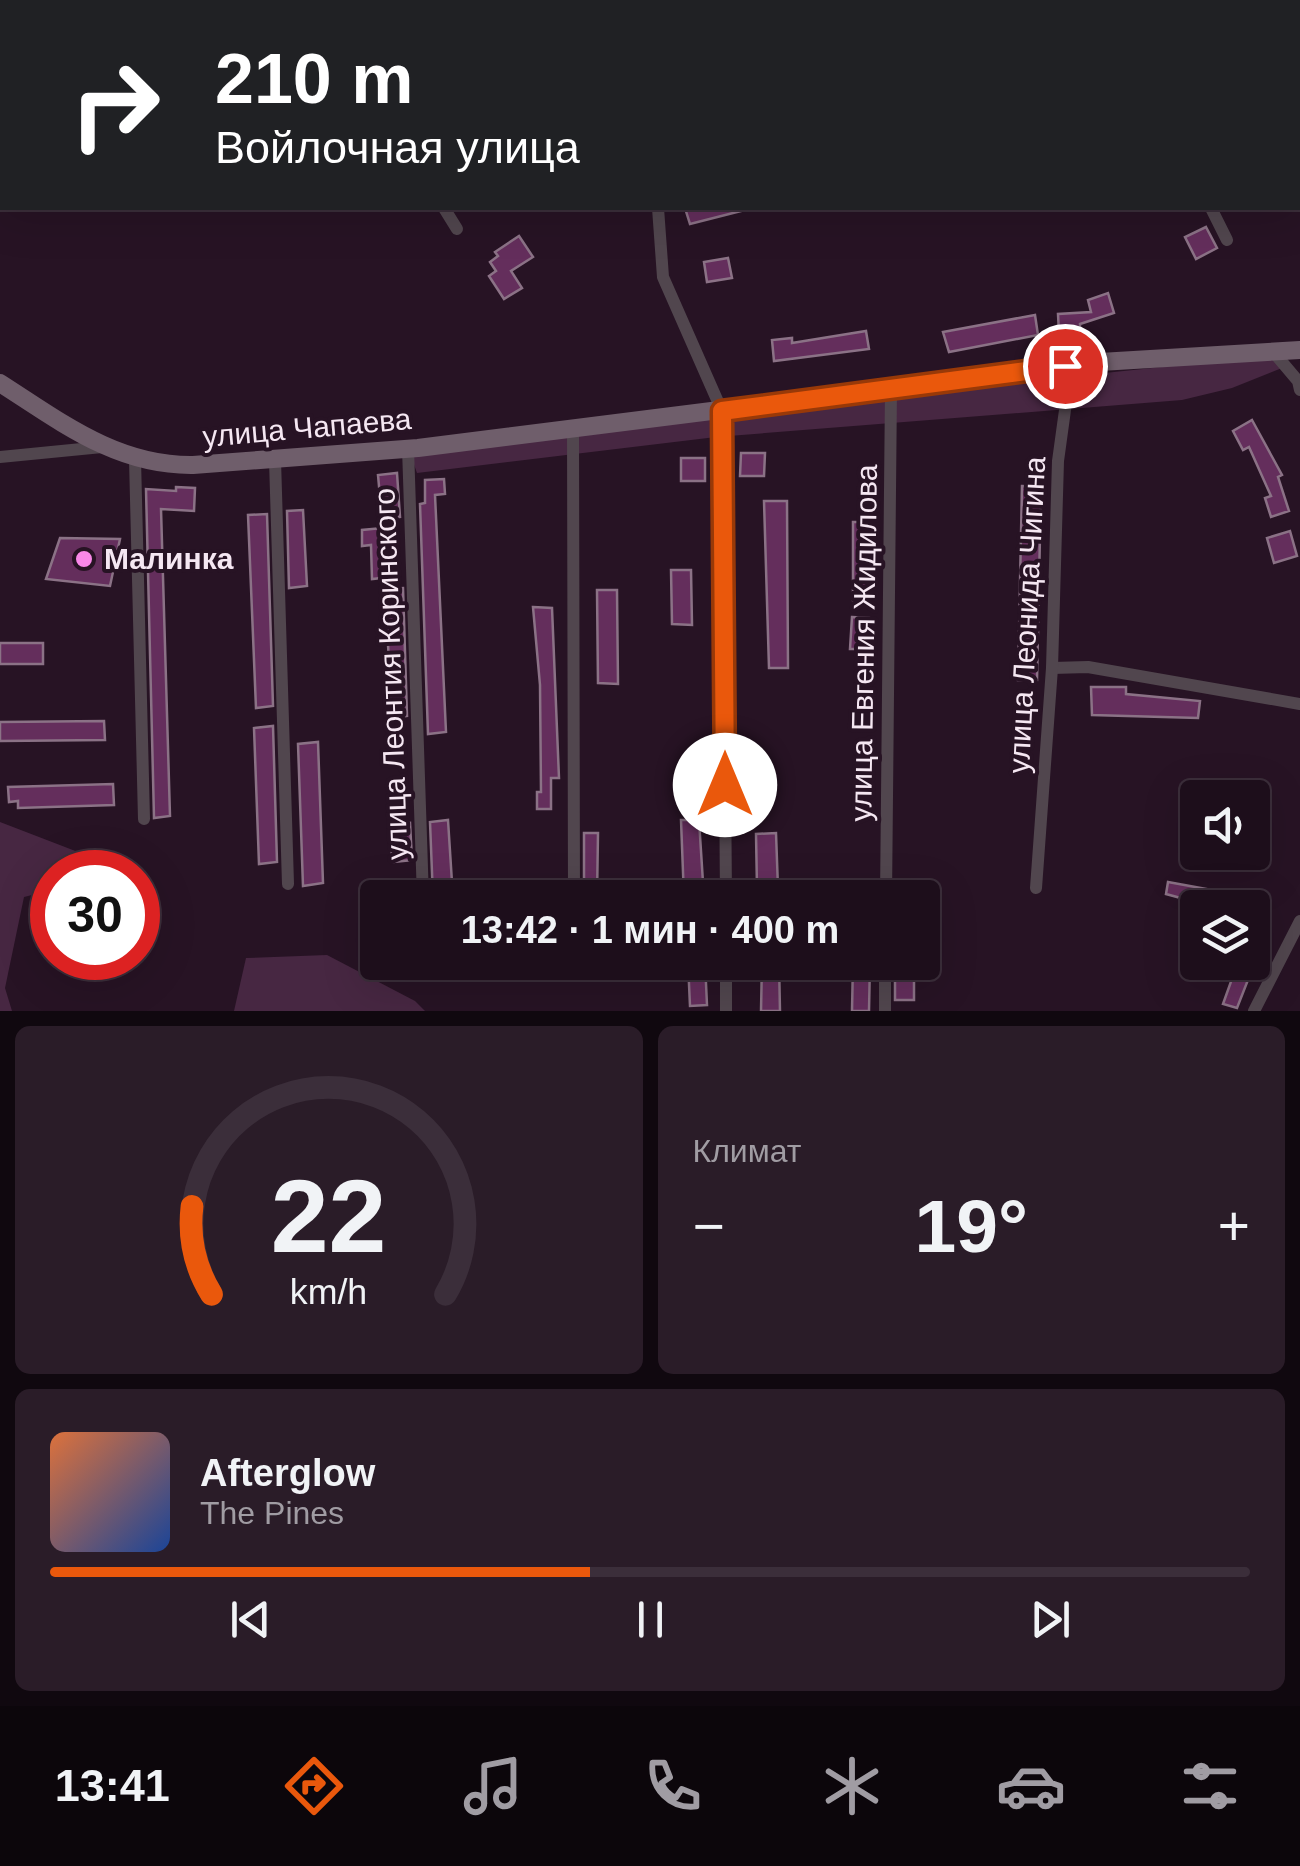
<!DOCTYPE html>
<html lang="ru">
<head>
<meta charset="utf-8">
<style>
	body { margin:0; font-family:Helvetica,sans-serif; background:#2a1c28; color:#f1f3f6; height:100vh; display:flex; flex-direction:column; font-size:38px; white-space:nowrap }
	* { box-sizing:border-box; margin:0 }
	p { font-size:32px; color:#a09ca3 }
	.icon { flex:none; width:55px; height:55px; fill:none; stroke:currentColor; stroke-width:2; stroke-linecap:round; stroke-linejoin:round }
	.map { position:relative; height:1011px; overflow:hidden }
	.drawer { display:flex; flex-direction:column; gap:15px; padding:15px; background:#10080f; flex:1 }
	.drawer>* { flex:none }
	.banner { position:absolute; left:0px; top:0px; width:1300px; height:210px; box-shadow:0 10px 40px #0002,0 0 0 2px #3b2e3a; background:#202124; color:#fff; overflow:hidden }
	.fabs { position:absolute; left:1180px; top:780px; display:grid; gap:20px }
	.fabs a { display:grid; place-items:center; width:90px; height:90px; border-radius:10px; background:#1d0e1b; box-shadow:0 10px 40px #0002,0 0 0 2px #3b2e3a; font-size:50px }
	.speed { position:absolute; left:30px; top:850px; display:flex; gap:20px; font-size:50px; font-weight:700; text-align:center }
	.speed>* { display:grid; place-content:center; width:130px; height:130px; border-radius:50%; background:#1d0e1b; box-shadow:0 10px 40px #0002,0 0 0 2px #3b2e3a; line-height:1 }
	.speed .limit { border:15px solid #d22; background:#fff; color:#111 }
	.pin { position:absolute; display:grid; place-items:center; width:85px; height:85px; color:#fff; margin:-42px; border:5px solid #fff; border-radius:50%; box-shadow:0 2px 10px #0007 }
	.me { position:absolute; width:110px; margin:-55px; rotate:0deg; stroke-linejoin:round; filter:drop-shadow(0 0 8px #0008) }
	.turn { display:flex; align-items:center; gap:35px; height:210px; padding:0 50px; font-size:45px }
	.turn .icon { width:130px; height:130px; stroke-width:2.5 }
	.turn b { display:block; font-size:70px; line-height:85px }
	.big { font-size:75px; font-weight:700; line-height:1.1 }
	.drawer .card { flex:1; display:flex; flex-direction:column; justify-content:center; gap:15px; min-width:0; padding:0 35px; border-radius:15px; background:#2a1c28 }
	.drawer .dial { align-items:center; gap:0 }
	.dial svg { height:260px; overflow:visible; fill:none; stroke:#3b2e3a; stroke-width:7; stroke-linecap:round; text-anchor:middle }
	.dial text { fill:#f1f3f6; stroke:none }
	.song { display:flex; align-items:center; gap:30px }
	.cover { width:120px; height:120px; border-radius:15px; background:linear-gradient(135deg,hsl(20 70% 55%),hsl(220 70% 35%)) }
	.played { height:10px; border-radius:5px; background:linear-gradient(90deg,#ea580c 45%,#3b2e3a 45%) }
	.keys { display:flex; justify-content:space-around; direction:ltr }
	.heat { display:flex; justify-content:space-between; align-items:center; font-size:55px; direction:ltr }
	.drawer .tiles { flex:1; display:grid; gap:15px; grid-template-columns:1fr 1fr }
	.card:last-child { grid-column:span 2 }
	.trip { position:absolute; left:360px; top:880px; width:580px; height:100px; border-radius:10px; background:#1d0e1b; box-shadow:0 10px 40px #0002,0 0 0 2px #3b2e3a; font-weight:700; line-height:100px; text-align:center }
	.dock { display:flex; height:160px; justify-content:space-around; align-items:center; background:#0c060b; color:#a09ca3 }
	.dock .icon { width:70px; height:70px }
	.dock .current { color:#ea580c }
	.dock b { font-size:45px; color:#f1f3f6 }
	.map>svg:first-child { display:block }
</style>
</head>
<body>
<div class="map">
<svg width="1300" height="1011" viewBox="0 0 1300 1011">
	<rect width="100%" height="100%" fill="#271324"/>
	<!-- green -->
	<g fill="#472742">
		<path d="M 1276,355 L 1282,368 L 1232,388 L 1182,400 L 716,437 L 417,473 L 411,456 L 826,402 Z"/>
		<path d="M 0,822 L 130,872 L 52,872 L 52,890 L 24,897 L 5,988 L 12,1011 L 0,1011 Z"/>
		<path d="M 327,955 L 415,1001 L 425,1011 L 234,1011 L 246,958 Z"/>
	</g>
	<!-- building -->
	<g fill="#642e5c" stroke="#8b7286" stroke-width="2.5">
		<path d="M 685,208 L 741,208 L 741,211 L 690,224 Z"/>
		<path d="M 1206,227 L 1217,248 L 1196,259 L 1185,237 Z"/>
		<path d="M 519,236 L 533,257 L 511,271 L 522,288 L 504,299 L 489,276 L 496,271 L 490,262 L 498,256 L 495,252 Z"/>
		<path d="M 728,258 L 732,278 L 707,282 L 704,262 Z"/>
		<path d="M 1108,293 L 1114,313 L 1080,324 L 1080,333 L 1059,334 L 1058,314 L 1091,312 L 1088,300 Z"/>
		<path d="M 1035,315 L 1038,335 L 949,352 L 943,332 Z"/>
		<path d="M 866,331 L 869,349 L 774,361 L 772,340 L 792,338 L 792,343 Z"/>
		<path d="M 1252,420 L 1282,475 L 1278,477 L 1289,511 L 1271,517 L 1265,498 L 1271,496 L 1249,447 L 1243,450 L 1233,431 Z"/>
		<path d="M 741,453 L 765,453 L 764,476 L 740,476 Z"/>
		<rect x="681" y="458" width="24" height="23"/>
		<path d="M 397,473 L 400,517 L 382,519 L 378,475 Z"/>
		<path d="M 444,479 L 445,494 L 435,495 L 446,732 L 428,734 L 420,504 L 425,503 L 425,480 Z"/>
		<path d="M 1022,486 L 1041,487 L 1037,680 L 1018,680 Z"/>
		<path d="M 176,487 L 195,488 L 194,511 L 161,509 L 170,816 L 154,818 L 146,489 L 176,491 Z"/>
		<path d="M 764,501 L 787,501 L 788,668 L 769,668 Z"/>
		<path d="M 303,510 L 307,586 L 289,588 L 287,511 Z"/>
		<path d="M 267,514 L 273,706 L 256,708 L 248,515 Z"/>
		<path d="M 853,522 L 872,522 L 871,600 L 853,600 Z"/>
		<path d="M 382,528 L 384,562 L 391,561 L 392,577 L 372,579 L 371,545 L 362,546 L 362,530 Z"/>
		<path d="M 1290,531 L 1297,556 L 1274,563 L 1267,538 Z"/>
		<path d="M 60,538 L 120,539 L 110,586 L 46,579 Z"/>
		<path d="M 671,570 L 691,570 L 692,625 L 672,624 Z"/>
		<path d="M 403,588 L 407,716 L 392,718 L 385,589 Z"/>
		<path d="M 597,590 L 617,590 L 618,684 L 598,683 Z"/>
		<path d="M 533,607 L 552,608 L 559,778 L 551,778 L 551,809 L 537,809 L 537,792 L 541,792 L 540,685 Z"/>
		<path d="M 852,617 L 869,618 L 869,649 L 850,649 Z"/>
		<rect x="0" y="643" width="43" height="21"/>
		<path d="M 1091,687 L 1126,687 L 1126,694 L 1200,701 L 1198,718 L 1092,715 Z"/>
		<path d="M 104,721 L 105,740 L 0,741 L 0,722 Z"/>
		<path d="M 273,726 L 277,862 L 259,864 L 254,728 Z"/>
		<path d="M 318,742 L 323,883 L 303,886 L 298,744 Z"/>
		<path d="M 113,784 L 114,805 L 18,808 L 18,801 L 9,802 L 8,787 Z"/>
		<path d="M 448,820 L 453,898 L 433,898 L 430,822 Z"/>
		<path d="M 681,820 L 699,820 L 704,898 L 684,898 Z"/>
		<path d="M 410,823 L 412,860 L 392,862 L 391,825 Z"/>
		<path d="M 584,833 L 598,833 L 597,898 L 584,898 Z"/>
		<path d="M 776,833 L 778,888 L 757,888 L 756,834 Z"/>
		<path d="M 1168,882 L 1212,890 L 1210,906 L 1166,894 Z"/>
		<path d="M 688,962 L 705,962 L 707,1005 L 690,1006 Z"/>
		<path d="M 762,962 L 779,962 L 780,1011 L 761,1011 Z"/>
		<path d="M 853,962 L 870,962 L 869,1011 L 852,1011 Z"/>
		<rect x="895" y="962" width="19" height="38"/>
		<path d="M 1238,962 L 1255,962 L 1237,1008 L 1223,1004 Z"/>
	</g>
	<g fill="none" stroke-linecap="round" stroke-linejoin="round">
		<!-- street -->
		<g stroke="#51464e" stroke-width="12">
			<path d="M 311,0 L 312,2"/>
			<path d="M 628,0 L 631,2"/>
			<path d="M 1256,0 L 1258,2"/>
			<path d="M 487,2 L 496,0"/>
			<path d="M 778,2 L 782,0"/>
			<path d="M 1298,40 L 1300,42"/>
			<path d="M 444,208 L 457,229"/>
			<path d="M 658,208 L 663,277 L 722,411 L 726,898"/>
			<path d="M 1211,208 L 1227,240"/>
			<path d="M 1276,355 L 1298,381 L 1300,390"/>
			<path d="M 573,428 L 574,898"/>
			<path d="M 408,448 L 423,898"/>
			<path d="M 0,457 L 102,447"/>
			<path d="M 135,459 L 144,819"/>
			<path d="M 275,460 L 288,884"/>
			<path d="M 1052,668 L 1088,667 L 1300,704"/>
			<path d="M 1036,888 L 1052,668 L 1058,461 L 1069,381 L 1094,366"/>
			<path d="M 886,898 L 891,389"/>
			<path d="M 575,962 L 575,972"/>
			<path d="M 726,962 L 726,1011"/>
			<path d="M 885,1010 L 885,962"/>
			<path d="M 1254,1011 L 1300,921"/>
		</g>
		<!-- secondary -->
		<path stroke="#6f5e6b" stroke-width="18" d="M 0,383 C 61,422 117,466 193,465 L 418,448 L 1100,362 L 1300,350"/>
	</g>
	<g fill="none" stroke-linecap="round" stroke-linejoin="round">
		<defs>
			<path id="route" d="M 725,785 L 722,411 L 1065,366"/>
		</defs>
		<!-- route casing -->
		<use href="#route" stroke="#983908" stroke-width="25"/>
		<!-- route -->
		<use href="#route" stroke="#ea580c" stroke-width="18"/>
	</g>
	<!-- markers -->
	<circle fill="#f987e8" stroke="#271324" stroke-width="4" cx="84" cy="559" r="10"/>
	<g text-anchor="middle" stroke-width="8" stroke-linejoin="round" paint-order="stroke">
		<!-- street labels -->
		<g font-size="30" fill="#f5e7f2" stroke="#271324">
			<text transform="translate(307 428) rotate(-5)" y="10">улица Чапаева</text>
			<text transform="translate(1027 615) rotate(-87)" y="10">улица Леонида Чигина</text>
			<text transform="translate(864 643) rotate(-89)" y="10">улица Евгения Жидилова</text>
			<text transform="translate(391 674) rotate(-92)" y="10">улица Леонтия Коринского</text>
		</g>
		<!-- poi labels -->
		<g font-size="30" font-weight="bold" fill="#f5e7f2" stroke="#271324" text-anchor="start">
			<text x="104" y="569">Малинка</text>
		</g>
	</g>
</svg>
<div class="fabs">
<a><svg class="icon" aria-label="sound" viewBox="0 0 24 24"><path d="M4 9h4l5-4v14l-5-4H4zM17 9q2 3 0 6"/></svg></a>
<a><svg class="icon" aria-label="layers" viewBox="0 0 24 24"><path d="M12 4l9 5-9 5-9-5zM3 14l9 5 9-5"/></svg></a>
</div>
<div class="speed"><div class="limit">30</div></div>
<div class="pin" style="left:1065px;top:366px;background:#d93025"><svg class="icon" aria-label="arrive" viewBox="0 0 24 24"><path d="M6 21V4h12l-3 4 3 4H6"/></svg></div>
<svg class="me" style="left:725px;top:785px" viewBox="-20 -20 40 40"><circle r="19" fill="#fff"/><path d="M0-13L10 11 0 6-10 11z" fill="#ea580c"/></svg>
<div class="trip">13:42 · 1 мин · 400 m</div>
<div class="banner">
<div class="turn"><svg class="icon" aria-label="right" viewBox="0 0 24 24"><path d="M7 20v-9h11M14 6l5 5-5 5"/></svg><div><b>210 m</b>Войлочная улица</div></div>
</div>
</div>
<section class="drawer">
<div class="tiles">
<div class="card dial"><svg viewBox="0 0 100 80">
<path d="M14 69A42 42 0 1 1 86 69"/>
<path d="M14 69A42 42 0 0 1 8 42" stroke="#ea580c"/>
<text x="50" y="56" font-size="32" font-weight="700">22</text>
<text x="50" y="72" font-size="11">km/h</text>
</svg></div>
<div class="card"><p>Климат</p>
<div class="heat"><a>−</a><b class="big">19°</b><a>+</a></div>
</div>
<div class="card">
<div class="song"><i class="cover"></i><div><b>Afterglow</b><p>The Pines</p></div></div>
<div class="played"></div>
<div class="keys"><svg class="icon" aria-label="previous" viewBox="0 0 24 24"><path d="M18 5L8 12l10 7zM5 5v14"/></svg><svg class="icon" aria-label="pause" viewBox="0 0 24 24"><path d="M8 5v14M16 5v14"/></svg><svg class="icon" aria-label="next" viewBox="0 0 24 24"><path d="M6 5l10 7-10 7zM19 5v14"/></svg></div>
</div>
</div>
</section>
<nav class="dock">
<b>13:41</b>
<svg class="icon current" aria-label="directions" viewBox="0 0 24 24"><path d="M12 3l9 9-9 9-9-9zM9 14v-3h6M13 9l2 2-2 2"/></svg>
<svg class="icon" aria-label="music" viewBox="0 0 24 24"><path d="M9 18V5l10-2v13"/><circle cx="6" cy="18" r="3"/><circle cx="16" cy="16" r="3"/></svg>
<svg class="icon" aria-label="phone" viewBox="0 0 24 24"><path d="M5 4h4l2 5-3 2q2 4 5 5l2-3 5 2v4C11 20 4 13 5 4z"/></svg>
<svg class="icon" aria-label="climate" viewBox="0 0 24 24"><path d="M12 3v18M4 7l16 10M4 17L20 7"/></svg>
<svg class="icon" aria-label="car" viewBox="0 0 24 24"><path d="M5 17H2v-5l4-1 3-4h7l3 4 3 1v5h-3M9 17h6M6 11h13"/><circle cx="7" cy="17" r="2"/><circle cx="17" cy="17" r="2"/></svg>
<svg class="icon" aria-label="filters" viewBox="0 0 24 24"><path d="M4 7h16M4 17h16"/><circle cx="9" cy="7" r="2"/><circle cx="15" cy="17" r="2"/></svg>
</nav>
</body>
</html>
